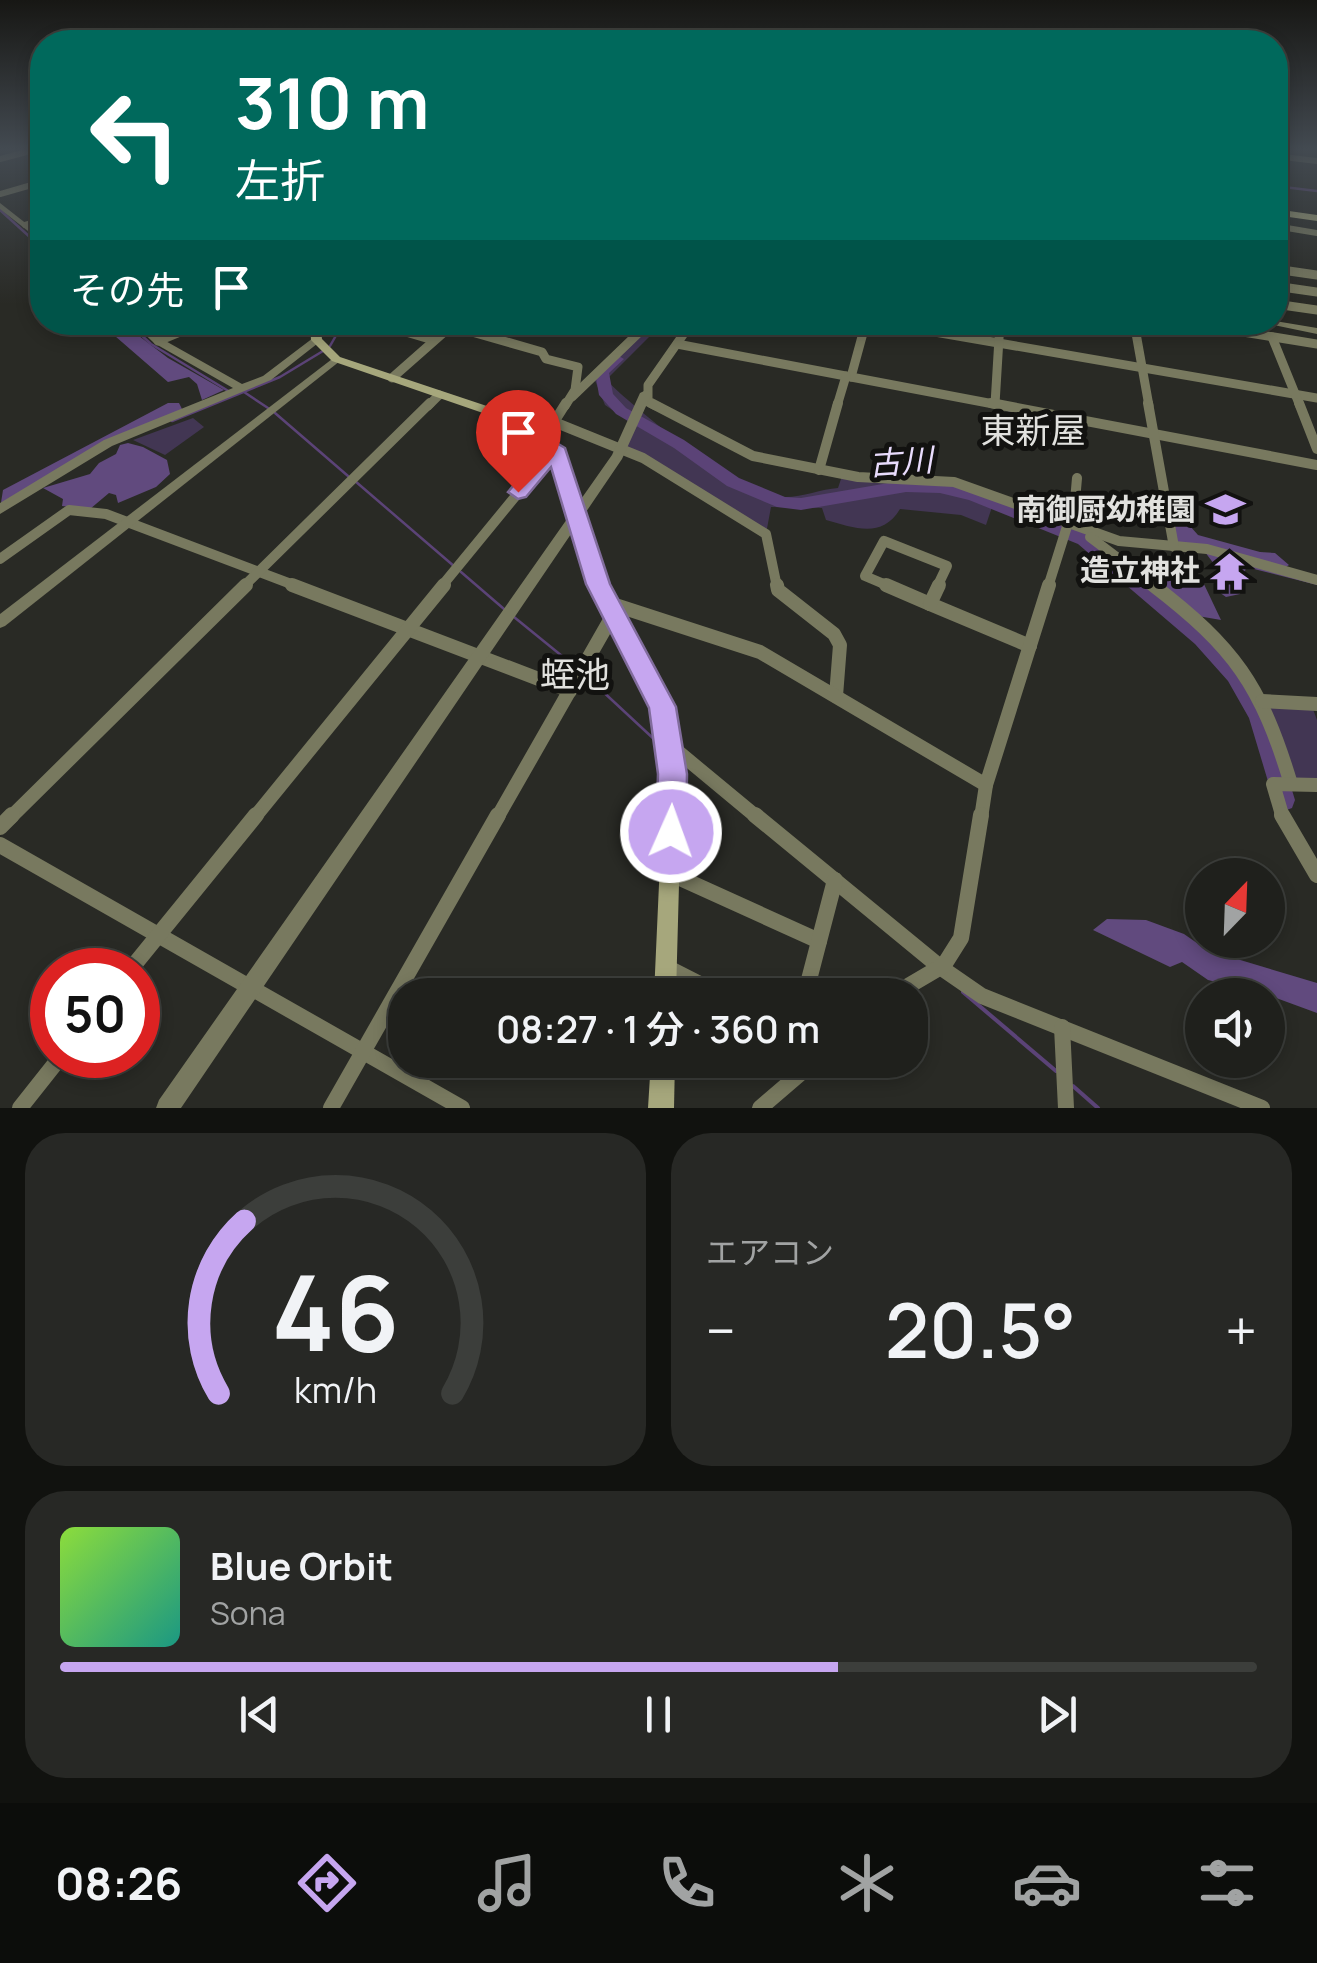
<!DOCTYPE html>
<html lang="ja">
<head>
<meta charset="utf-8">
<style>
	body { margin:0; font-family:Manrope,"Noto Sans JP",sans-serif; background:#272825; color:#f1f3f6; height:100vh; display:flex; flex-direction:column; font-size:38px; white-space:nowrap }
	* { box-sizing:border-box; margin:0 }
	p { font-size:32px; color:#a1a3a3 }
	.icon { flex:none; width:55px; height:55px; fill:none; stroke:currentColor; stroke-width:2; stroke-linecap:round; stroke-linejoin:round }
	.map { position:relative; height:1108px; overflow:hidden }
	.sheet { display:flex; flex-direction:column; gap:25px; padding:25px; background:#11120f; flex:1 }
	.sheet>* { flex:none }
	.top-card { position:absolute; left:30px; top:30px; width:1258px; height:305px; border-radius:40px; box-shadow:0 5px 15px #0003,0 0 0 2px #3c3e3b; background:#00695c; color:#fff; overflow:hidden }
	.needle { width:65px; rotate:23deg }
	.fabs { position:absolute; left:1185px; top:858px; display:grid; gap:20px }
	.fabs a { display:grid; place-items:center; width:100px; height:100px; border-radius:50%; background:#1f201c; box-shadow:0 5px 15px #0003,0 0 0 2px #3c3e3b; font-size:50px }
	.speed { position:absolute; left:30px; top:948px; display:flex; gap:20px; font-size:50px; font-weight:700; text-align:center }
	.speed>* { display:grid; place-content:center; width:130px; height:130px; border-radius:50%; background:#1f201c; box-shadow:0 5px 15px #0003,0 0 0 2px #3c3e3b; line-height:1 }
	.speed .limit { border:15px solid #d22; background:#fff; color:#111 }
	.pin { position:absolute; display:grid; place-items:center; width:85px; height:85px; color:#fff; margin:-102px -42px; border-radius:50% 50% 50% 0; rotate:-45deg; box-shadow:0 0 10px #0007 }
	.pin .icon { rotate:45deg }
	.me { position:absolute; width:110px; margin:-55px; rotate:2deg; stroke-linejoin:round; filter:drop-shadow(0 0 8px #0008) }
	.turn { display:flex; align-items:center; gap:35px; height:210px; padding:0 40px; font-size:45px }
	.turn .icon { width:130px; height:130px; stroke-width:2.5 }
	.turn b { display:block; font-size:70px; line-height:85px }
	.then { display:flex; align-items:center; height:95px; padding:0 40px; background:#0003; gap:20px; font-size:38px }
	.big { font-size:75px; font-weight:600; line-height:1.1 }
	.sheet .tile { flex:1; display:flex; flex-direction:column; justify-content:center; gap:15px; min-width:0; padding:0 35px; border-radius:40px; background:#272825 }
	.sheet .dial { align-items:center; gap:0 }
	.dial svg { height:260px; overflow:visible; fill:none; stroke:#3c3e3b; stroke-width:7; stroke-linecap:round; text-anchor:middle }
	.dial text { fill:#f1f3f6; stroke:none }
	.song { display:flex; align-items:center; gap:30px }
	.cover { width:120px; height:120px; border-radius:15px; background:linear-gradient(135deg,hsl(90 70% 55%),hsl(170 70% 35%)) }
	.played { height:10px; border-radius:5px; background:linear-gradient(90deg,#c6a6f0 65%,#3c3e3b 65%) }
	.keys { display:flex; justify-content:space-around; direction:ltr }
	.heat { display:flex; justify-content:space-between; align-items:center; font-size:55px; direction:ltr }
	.sheet .tiles { flex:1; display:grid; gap:25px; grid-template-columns:1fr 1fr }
	.tile:last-child { grid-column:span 2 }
	.trip { position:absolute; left:388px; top:978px; width:540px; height:100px; border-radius:40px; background:#1f201c; box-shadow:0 5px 15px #0003,0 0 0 2px #3c3e3b; font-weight:600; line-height:100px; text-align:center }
	.dock { display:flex; height:160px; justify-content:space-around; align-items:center; background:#0c0d0b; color:#a1a3a3 }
	.dock .icon { width:70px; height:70px }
	.dock .current { color:#c6a6f0 }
	.dock b { font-size:45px; color:#f1f3f6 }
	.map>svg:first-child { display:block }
</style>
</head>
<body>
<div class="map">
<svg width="1317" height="1108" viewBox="0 0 1317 1108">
	<rect width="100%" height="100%" fill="#292a25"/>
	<!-- green -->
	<g fill="#423653">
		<path d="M 650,323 L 663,323 L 606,380 C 640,413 737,493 783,497 C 800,498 821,489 838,488 L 842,476 L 931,479 L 1068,525 L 1065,536 L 992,507 L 986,525 L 961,515 L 900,509 C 882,539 855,528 826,520 L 822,508 L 771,507 L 766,534 L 623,448 L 633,424 L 605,405 L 594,378 Z"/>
		<path d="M 1008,407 L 1071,421 L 1067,449 L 1011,440 Z"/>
		<path d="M 193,418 L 204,427 L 165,455 L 133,440 Z"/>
		<path d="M 1262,701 L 1311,704 L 1317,720 L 1317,783 L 1289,778 Z"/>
	</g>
	<!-- forest -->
	<g fill="#614a7e">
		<path d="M 100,323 L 122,323 L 168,358 L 224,390 L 202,400 L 197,384 L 189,377 L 168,382 Z"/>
		<path d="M 168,403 L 179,403 L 183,411 L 104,445 L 0,509 L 3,490 Z"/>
		<path d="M 128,443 L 143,447 L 167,460 L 170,474 L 156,487 L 118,503 L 116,495 L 109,493 L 90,509 L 62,506 L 63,499 L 43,488 L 90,474 L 99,463 L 116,454 L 120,445 Z"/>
		<path d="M 1165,499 L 1184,505 L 1182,517 L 1198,535 L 1260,552 L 1275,553 L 1289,565 L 1284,568 L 1317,580 L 1317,585 L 1246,567 L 1240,594 L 1226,597 L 1216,590 L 1213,581 L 1219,574 L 1237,576 L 1236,569 L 1214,564 L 1205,552 L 1174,544 Z"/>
		<path d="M 1187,572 L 1202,580 L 1221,620 L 1192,615 L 1153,578 L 1182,580 Z"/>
		<path d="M 1107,919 L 1146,920 L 1184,934 L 1207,950 L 1317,983 L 1317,1013 L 1268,995 L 1208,980 L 1182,962 L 1170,967 L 1093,930 Z"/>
	</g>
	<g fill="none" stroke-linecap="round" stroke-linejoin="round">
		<!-- stream-far1 -->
		<g stroke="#5b4377" stroke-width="2.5">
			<path d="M 1275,186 L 1317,191"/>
			<path d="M 0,210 L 42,248"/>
			<path d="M 127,322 L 151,344 L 230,392"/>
			<path d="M 330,346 L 338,332 L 338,322"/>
			<path d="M 244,392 L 268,408"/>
			<path d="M 275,413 L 348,476"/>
			<path d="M 172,421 L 280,377 L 323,351"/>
			<path d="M 355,481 L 455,567"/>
			<path d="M 461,572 L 504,609"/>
			<path d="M 514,617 L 578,669"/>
			<path d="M 584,674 L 656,741"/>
		</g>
		<!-- stream -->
		<g stroke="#5b4377" stroke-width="4">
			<path d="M 963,992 L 1056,1071"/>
			<path d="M 1073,1086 L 1098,1108"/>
		</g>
		<!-- river -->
		<path fill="#5b4377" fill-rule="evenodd" d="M 617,355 L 624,359 L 609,373 L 613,394 L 626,408 L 684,440 L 739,478 L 785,497 L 801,498 L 906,480 L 940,481 L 980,492 L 1090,534 L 1209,632 L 1242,669 L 1269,715 L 1295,800 L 1292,808 L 1284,811 L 1276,808 L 1249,718 L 1228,681 L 1195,644 L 1078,544 L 969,500 L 940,493 L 906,492 L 801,510 L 777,507 L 727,486 L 674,448 L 616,414 L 599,395 L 595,372 Z"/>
		<!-- minor-far4 -->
		<g stroke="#78795f" stroke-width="6">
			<path d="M 1275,156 L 1317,161"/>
			<path d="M 0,159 L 41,148"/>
			<path d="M 0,194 L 42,182"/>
			<path d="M 25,225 L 42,220"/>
			<path d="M 1275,226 L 1317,233"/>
			<path d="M 1275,246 L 1277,227"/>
		</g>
		<!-- minor-far3 -->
		<g stroke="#78795f" stroke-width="9">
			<path d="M 1275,269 L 1317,275"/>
			<path d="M 1275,286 L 1317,292"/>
			<path d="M 1275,304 L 1317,310"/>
			<path d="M 372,322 L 433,340"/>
			<path d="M 877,322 L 1317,398"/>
			<path d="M 1134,322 L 1149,406"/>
			<path d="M 1181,322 L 1317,344"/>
			<path d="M 1272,337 L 1300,406"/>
			<path d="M 158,341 L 204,322"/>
			<path d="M 677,344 L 1004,406"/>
			<path d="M 851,377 L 866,322"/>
			<path d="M 392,378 L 451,326 L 542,352 L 546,359 L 578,367 L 575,390 L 565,406"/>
			<path d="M 572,397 L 650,322"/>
			<path d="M 995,404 L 1000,322"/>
			<path d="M 428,406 L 439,395"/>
			<path d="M 656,406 L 648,402 L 648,385 L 692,322"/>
			<path d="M 837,406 L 846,376"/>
		</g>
		<!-- minor-far2 -->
		<g stroke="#78795f" stroke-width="10">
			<path d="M 651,403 L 753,456 L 858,477 L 954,482 L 1119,541 L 1207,549 L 1317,580"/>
			<path d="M 991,403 L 1317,465"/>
			<path d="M 1148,403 L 1174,547"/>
			<path d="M 1299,403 L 1317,449"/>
			<path d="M 554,422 L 566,403"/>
			<path d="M 535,429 L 554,422 L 643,458 L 766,534 L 777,587"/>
			<path d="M 819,470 L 838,403"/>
			<path d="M 1090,537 L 1156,587"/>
			<path d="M 0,559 L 69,510 L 106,514 L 299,587"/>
			<path d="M 243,587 L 430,403"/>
			<path d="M 441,587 L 555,448"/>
			<path d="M 891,587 L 865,576 L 884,541 L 947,566 L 937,587"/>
			<path d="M 1048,587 L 1075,501 L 1077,478"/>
		</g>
		<!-- minor-far1 -->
		<g stroke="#78795f" stroke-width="14">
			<path d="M 292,585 L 570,691"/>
			<path d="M 777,585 L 778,590 L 834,634 L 840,645 L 836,696"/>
			<path d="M 886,585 L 930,604"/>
			<path d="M 1153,585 C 1235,648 1261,685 1291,784"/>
			<path d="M 609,603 L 760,652 L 986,785"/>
			<path d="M 930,604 L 1030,646"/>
			<path d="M 930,604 L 939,585"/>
			<path d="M 1262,701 L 1317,704"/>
			<path d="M 670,745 L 758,818"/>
			<path d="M 10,818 L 246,585"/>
			<path d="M 254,818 L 444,585"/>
			<path d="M 497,818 L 614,613"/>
			<path d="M 981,818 L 986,785 L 1049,585"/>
			<path d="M 1283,818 L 1273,784 L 1317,785"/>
		</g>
		<!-- minor -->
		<g stroke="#78795f" stroke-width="16">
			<path d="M 755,815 L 940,967 L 982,996 L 1262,1108"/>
			<path d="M 1282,815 L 1317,875"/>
			<path d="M 0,827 L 12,815"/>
			<path d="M 0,845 L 462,1108"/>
			<path d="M 669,873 L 819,941"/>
			<path d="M 666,967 L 721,995"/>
			<path d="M 130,970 L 256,815"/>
			<path d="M 805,995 L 835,880"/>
			<path d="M 893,995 L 944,965 L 961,938 L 981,815"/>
			<path d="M 1062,1027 L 1066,1108"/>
			<path d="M 20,1108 L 62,1055"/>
			<path d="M 331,1108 L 498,815"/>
			<path d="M 760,1108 L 816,1060"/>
		</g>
		<!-- tertiary -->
		<g fill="#78795f" fill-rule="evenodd">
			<path d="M 0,203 L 42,236 L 42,242 L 0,209 Z"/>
			<path d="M 1275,321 L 1317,328 L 1317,334 L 1259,322 Z"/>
			<path d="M 132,322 L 143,322 L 162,339 L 242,384 L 263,376 L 313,338 L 317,337 L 322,340 L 271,380 L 112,446 L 0,514 L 0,503 L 104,440 L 233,388 L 154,343 Z"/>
			<path d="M 336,356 L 341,359 L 340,361 L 5,626 L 0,628 L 0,614 Z"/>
			<path d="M 646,390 L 652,393 L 622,459 L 181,1108 L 156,1108 L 159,1100 L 612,455 L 640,393 Z"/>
		</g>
		<!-- secondary -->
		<g fill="#a6a77c" fill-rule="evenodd">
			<path d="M 1275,209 L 1317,215 L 1317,221 L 1275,215 Z"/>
			<path d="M 310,322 L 320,322 L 322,339 L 340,357 L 517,416 L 542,428 L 562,448 L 606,584 L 672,707 L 682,773 L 676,995 L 654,995 L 664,773 L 654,708 L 590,584 L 549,450 L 532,434 L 509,422 L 332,361 L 311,340 Z"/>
			<path d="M 651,1060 L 675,1060 L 674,1108 L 648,1108 Z"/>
		</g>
	</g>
	<!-- sky -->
	<linearGradient id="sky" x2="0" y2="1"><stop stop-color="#171714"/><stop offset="0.49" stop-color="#434a51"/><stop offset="1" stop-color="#434a51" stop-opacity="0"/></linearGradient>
	<rect width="1317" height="304" fill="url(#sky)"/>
	<!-- route -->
	<path fill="#c6a6f0" stroke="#816c9c" stroke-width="2.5" d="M 555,442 L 565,448 L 610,584 L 676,707 L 687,774 L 686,832 L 681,842 L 671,847 L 660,842 L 656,832 L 658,774 L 649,708 L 586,584 L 551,467 L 526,497 L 518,499 L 508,492 L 548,444 Z"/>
	<!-- icons -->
	<defs>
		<symbol id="school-bare" viewBox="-9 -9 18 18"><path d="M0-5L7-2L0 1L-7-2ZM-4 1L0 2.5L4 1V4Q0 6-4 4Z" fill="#c6a6f0" stroke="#121210" stroke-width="2.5" paint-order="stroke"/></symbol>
		<symbol id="temple-bare" viewBox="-9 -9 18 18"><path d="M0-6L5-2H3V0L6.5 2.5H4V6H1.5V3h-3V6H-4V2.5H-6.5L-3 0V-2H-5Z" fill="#c6a6f0" stroke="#121210" stroke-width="2.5" paint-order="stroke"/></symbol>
	</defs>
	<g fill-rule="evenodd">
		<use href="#school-bare" x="1198" y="482" width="55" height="55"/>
		<use href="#temple-bare" x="1202" y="544" width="55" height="55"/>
	</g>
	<g text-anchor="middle" stroke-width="10" stroke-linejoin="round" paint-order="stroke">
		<!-- poi labels -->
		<g font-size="30" font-weight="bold" fill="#e1e1de" stroke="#121210" text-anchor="end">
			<text x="1196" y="520">南御厨幼稚園</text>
			<text x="1200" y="581">造立神社</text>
		</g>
		<!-- water labels -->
		<g font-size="32" font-style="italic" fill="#e9dcfd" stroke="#121210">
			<text transform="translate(901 462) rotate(-4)" y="11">古川</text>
		</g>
		<!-- quarter labels -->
		<g font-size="35" fill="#e1e1de" stroke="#121210">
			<text x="1033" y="443">東新屋</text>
			<text x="575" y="687">蛭池</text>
		</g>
	</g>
</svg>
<div class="fabs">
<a><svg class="needle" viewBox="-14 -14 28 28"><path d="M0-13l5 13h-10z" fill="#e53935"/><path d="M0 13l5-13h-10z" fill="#a1a3a3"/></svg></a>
<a><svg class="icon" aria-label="sound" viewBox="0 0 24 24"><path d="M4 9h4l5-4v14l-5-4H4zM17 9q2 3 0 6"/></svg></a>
</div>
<div class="speed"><div class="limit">50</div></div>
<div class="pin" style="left:518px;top:492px;background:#d93025"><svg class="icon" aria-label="arrive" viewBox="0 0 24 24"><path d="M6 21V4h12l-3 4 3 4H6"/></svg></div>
<svg class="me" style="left:671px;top:832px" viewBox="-20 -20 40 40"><circle r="17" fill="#c6a6f0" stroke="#fff" stroke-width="3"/><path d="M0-11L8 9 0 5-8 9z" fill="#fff"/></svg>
<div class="trip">08:27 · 1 分 · 360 m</div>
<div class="top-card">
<div class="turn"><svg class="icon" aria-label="left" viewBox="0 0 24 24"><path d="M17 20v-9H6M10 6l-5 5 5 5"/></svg><div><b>310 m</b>左折</div></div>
<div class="then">その先<svg class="icon" aria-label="arrive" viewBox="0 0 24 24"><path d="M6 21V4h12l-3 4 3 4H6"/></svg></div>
</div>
</div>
<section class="sheet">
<div class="tiles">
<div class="tile dial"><svg viewBox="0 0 100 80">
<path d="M14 69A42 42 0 1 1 86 69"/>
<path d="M14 69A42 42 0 0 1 22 16" stroke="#c6a6f0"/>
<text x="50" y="56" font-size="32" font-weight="700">46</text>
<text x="50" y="72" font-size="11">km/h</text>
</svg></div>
<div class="tile"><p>エアコン</p>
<div class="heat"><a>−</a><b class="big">20.5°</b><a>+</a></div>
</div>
<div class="tile">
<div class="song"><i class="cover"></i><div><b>Blue Orbit</b><p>Sona</p></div></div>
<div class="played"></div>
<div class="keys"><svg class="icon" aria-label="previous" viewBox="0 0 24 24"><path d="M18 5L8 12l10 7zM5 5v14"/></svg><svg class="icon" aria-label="pause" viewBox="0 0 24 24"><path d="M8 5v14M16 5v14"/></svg><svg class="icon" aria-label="next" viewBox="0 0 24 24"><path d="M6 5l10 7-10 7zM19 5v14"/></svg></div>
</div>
</div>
</section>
<nav class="dock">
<b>08:26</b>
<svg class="icon current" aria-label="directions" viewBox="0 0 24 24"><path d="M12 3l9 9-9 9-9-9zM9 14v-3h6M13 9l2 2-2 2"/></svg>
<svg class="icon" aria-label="music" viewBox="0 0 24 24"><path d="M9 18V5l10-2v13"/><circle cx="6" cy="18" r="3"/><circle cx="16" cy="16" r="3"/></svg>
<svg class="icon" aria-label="phone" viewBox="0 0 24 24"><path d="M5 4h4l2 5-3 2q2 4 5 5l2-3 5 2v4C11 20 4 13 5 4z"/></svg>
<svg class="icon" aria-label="climate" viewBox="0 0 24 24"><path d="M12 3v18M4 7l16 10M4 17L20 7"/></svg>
<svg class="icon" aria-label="car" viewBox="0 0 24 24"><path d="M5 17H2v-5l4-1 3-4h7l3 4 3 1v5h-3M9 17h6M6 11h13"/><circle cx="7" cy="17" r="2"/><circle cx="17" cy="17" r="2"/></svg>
<svg class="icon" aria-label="filters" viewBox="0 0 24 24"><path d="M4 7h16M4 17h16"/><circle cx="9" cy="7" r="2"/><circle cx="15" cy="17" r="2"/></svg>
</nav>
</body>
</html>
